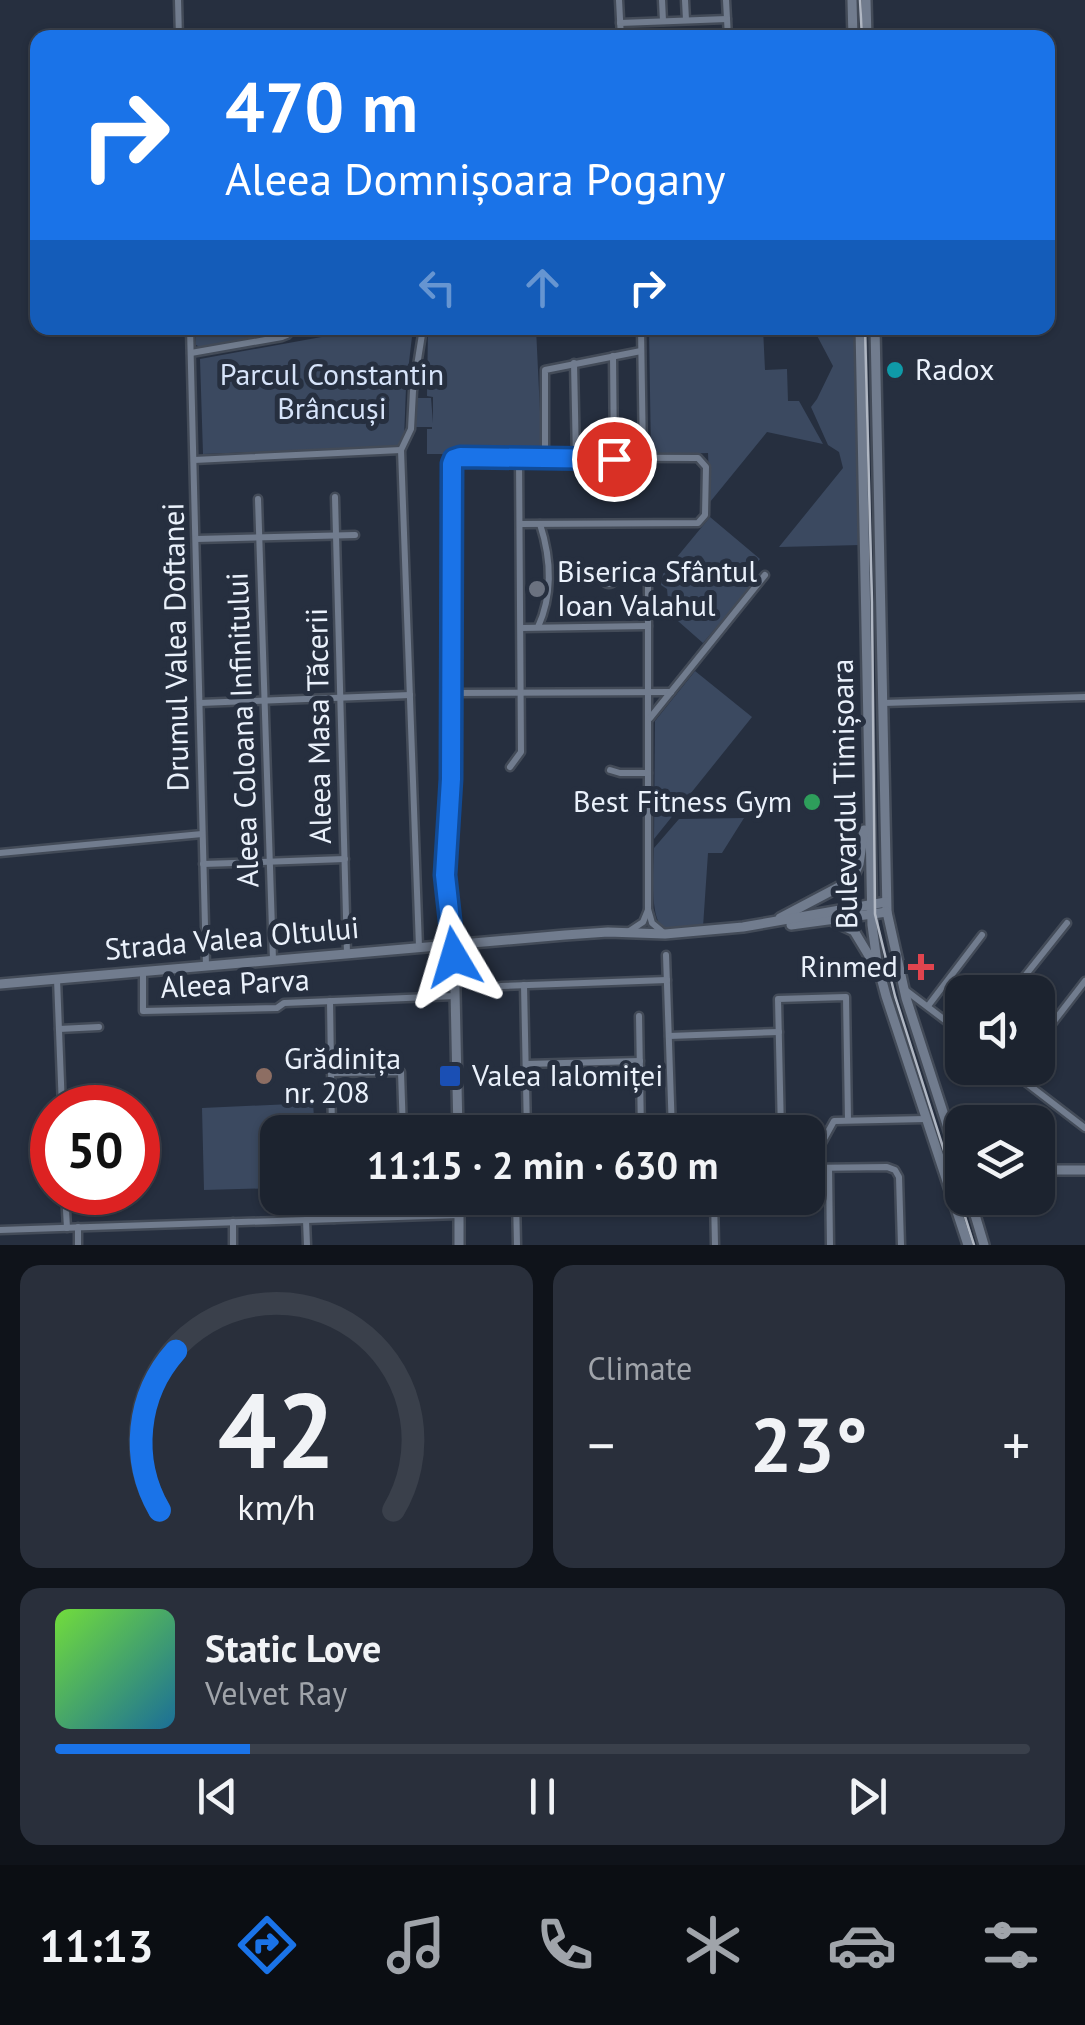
<!DOCTYPE html>
<html lang="en">
<head>
<meta charset="utf-8">
<style>
	body { margin:0; font-family:"PT Sans",sans-serif; background:#292f3b; color:#f1f3f6; height:100vh; display:flex; flex-direction:column; font-size:38px; white-space:nowrap }
	* { box-sizing:border-box; margin:0 }
	p { font-size:32px; color:#a0a4aa }
	.icon { flex:none; width:55px; height:55px; fill:none; stroke:currentColor; stroke-width:2; stroke-linecap:round; stroke-linejoin:round }
	.map { position:relative; height:1245px; overflow:hidden }
	.details { display:flex; flex-direction:column; gap:20px; padding:20px; background:#0f131a; flex:1 }
	.details>* { flex:none }
	.hud { position:absolute; left:30px; top:30px; width:1025px; height:305px; border-radius:20px; box-shadow:0 2px 8px #0004,0 0 0 2px #3a404b; background:#1a73e8; color:#fff; overflow:hidden }
	.tools { position:absolute; left:945px; top:975px; display:grid; gap:20px }
	.tools a { display:grid; place-items:center; width:110px; height:110px; border-radius:20px; background:#1c232f; box-shadow:0 2px 8px #0004,0 0 0 2px #3a404b; font-size:50px }
	.speed { position:absolute; left:30px; top:1085px; display:flex; gap:20px; font-size:50px; font-weight:700; text-align:center }
	.speed>* { display:grid; place-content:center; width:130px; height:130px; border-radius:50%; background:#1c232f; box-shadow:0 2px 8px #0004,0 0 0 2px #3a404b; line-height:1 }
	.speed .limit { border:15px solid #d22; background:#fff; color:#111 }
	.pin { position:absolute; display:grid; place-items:center; width:85px; height:85px; color:#fff; margin:-42px; border:5px solid #fff; border-radius:50%; box-shadow:0 2px 10px #0007 }
	.me { position:absolute; width:110px; margin:-55px; rotate:353deg; stroke-linejoin:round; filter:drop-shadow(0 0 8px #0008) }
	.turn { display:flex; align-items:center; gap:35px; height:210px; padding:0 30px; font-size:45px }
	.turn .icon { width:130px; height:130px; stroke-width:2.5 }
	.turn b { display:block; font-size:70px; line-height:85px }
	.lanes { display:flex; align-items:center; height:95px; padding:0 30px; background:#0003; justify-content:center; gap:50px; direction:ltr }
	.lanes .off { opacity:.35 }
	.big { font-size:75px; font-weight:600; line-height:1.1 }
	.details .widget { flex:1; display:flex; flex-direction:column; justify-content:center; gap:15px; min-width:0; padding:0 35px; border-radius:20px; background:#292f3b }
	.details .dial { align-items:center; gap:0 }
	.dial svg { height:260px; overflow:visible; fill:none; stroke:#3a404b; stroke-width:7; stroke-linecap:round; text-anchor:middle }
	.dial text { fill:#f1f3f6; stroke:none }
	.song { display:flex; align-items:center; gap:30px }
	.cover { width:120px; height:120px; border-radius:15px; background:linear-gradient(135deg,hsl(100 70% 55%),hsl(200 70% 35%)) }
	.played { height:10px; border-radius:5px; background:linear-gradient(90deg,#1a73e8 20%,#3a404b 20%) }
	.keys { display:flex; justify-content:space-around; direction:ltr }
	.heat { display:flex; justify-content:space-between; align-items:center; font-size:55px; direction:ltr }
	.details .tiles { flex:1; display:grid; gap:20px; grid-template-columns:1fr 1fr }
	.widget:last-child { grid-column:span 2 }
	.trip { position:absolute; left:260px; top:1115px; width:565px; height:100px; border-radius:20px; background:#1c232f; box-shadow:0 2px 8px #0004,0 0 0 2px #3a404b; font-weight:600; line-height:100px; text-align:center }
	.menu { display:flex; height:160px; justify-content:space-around; align-items:center; background:#0b0e13; color:#a0a4aa }
	.menu .icon { width:70px; height:70px }
	.menu .current { color:#1a73e8 }
	.menu b { font-size:45px; color:#f1f3f6 }
	.map>svg:first-child { display:block }
</style>
</head>
<body>
<div class="map">
<svg width="1085" height="1245" viewBox="0 0 1085 1245">
	<rect width="100%" height="100%" fill="#262f3f"/>
	<!-- green -->
	<g fill="#3b4960">
		<path d="M 196,328 L 288,328 L 283,332 L 202,348 L 196,345 Z"/>
		<path d="M 371,328 L 413,328 L 406,388 L 404,439 L 400,447 L 203,454 L 200,359 Z"/>
		<path d="M 428,328 L 536,328 L 542,454 L 427,454 L 427,429 L 432,429 L 432,427 L 416,427 L 416,398 L 431,398 L 433,423 L 433,397 L 427,396 Z"/>
		<path d="M 649,328 L 763,328 L 765,370 L 787,369 L 788,401 L 799,401 L 823,444 L 767,432 L 710,502 L 708,453 L 651,455 Z"/>
		<path d="M 813,328 L 855,328 L 861,545 L 779,547 L 843,468 L 839,452 L 828,445 L 811,407 L 817,399 L 833,366 Z"/>
		<path d="M 710,517 L 760,559 L 754,566 L 754,583 L 703,643 L 662,607 L 668,600 L 667,589 L 661,585 L 663,574 Z"/>
		<path d="M 695,671 L 752,717 L 654,839 L 655,721 Z"/>
		<path d="M 744,818 L 722,853 L 708,853 L 703,927 C 692,928 672,933 663,927 C 649,919 654,864 654,848 L 679,819 Z"/>
		<path d="M 313,1103 L 315,1132 L 278,1132 L 277,1188 L 204,1190 L 202,1108 Z"/>
	</g>
	<g fill="none" stroke-linecap="round" stroke-linejoin="round">
		<defs>
			<g id="minor">
				<path d="M 178,0 L 179,38"/>
				<path d="M 619,0 L 621,38"/>
				<path d="M 662,0 L 663,21"/>
				<path d="M 685,0 L 686,20"/>
				<path d="M 726,0 L 728,38"/>
				<path d="M 620,23 L 727,19"/>
				<path d="M 190,328 L 206,966"/>
				<path d="M 641,328 L 643,458"/>
				<path d="M 191,353 L 282,337 L 287,335 L 294,328"/>
				<path d="M 613,356 L 614,459"/>
				<path d="M 574,363 L 576,459"/>
				<path d="M 545,459 L 545,370 L 641,351"/>
				<path d="M 194,460 L 401,450"/>
				<path d="M 335,497 L 347,954"/>
				<path d="M 258,499 L 273,960"/>
				<path d="M 196,539 L 355,535"/>
				<circle cx="609" cy="577" r="7"/>
				<path d="M 616,578 L 642,578 L 648,583 L 648,909 L 652,923 L 665,934"/>
				<path d="M 538,627 C 553,594 551,558 540,524"/>
				<path d="M 521,628 L 648,626"/>
				<path d="M 451,693 L 671,692"/>
				<path d="M 200,703 L 410,695"/>
				<path d="M 883,703 L 1085,697"/>
				<path d="M 650,718 L 765,575"/>
				<path d="M 510,767 L 521,752 L 519,459"/>
				<path d="M 610,770 L 620,773 L 648,773"/>
				<path d="M 0,853 L 202,834"/>
				<path d="M 203,864 L 345,859"/>
				<path d="M 628,932 L 643,922 L 648,910"/>
				<path d="M 454,944 L 446,890 L 445,868 L 451,779 L 453,462 L 460,457 L 698,458 L 706,467 L 705,515 L 698,523 L 520,524"/>
				<path d="M 419,947 L 401,450 L 411,429 L 413,391 L 423,328"/>
				<path d="M 666,955 L 672,1132"/>
				<path d="M 143,972 L 143,1011 L 277,1008 L 284,1003 L 455,996"/>
				<path d="M 57,979 L 62,1108"/>
				<path d="M 524,985 L 527,1132"/>
				<path d="M 501,986 L 667,980"/>
				<path d="M 904,989 L 962,1033"/>
				<path d="M 1012,992 L 1067,923"/>
				<path d="M 330,1001 L 332,1132"/>
				<path d="M 928,1006 L 982,935"/>
				<path d="M 639,1016 L 641,1132"/>
				<path d="M 59,1029 L 99,1027"/>
				<path d="M 669,1036 L 779,1032"/>
				<path d="M 1038,1042 L 1085,981"/>
				<path d="M 526,1064 L 640,1061"/>
				<path d="M 1007,1068 L 1085,1128"/>
				<path d="M 331,1073 L 401,1072 L 403,1132"/>
				<path d="M 781,1132 L 778,999 L 846,997 L 848,1120"/>
				<path d="M 829,1168 L 830,1245"/>
				<path d="M 65,1192 L 67,1228"/>
				<path d="M 334,1198 L 334,1219"/>
				<path d="M 405,1198 L 405,1216"/>
				<path d="M 516,1198 L 517,1245"/>
				<path d="M 714,1198 L 715,1245"/>
				<path d="M 306,1220 L 307,1245"/>
				<path d="M 233,1222 L 233,1245"/>
				<path d="M 78,1227 L 78,1245"/>
				<path d="M 0,1230 L 458,1215"/>
				<path d="M 901,1245 L 899,1177 L 895,1170 L 887,1167 L 808,1168 L 834,1121 L 926,1119"/>
			</g>
			<g id="secondary">
				<path d="M 852,0 L 853,38"/>
				<path d="M 866,0 L 867,38"/>
				<path d="M 860,328 L 872,925 L 877,962 L 886,996 L 968,1245"/>
				<path d="M 875,328 L 887,912 L 906,998 L 962,1171"/>
				<path d="M 780,918 L 852,880 L 859,864 L 864,830"/>
				<path d="M 835,922 L 854,931 L 874,964"/>
				<path d="M 791,925 L 887,912"/>
				<path d="M 454,944 L 458,1132"/>
				<path d="M 0,984 L 565,935 L 608,932 L 665,934 L 743,927 L 886,902"/>
				<path d="M 1038,1170 L 1085,1170"/>
				<path d="M 970,1198 L 984,1245"/>
				<path d="M 459,1245 L 459,1198"/>
			</g>
		</defs>
		<!-- minor casing -->
		<use href="#minor" stroke="#434b58" stroke-width="11"/>
		<!-- secondary casing -->
		<use href="#secondary" stroke="#434b58" stroke-width="14"/>
		<!-- minor -->
		<use href="#minor" stroke="#717c8e" stroke-width="6"/>
		<!-- secondary -->
		<use href="#secondary" stroke="#717c8e" stroke-width="9"/>
		<!-- tram -->
		<g stroke="#b0b7c3" stroke-width="2.5">
			<path d="M 860,0 L 862,38"/>
			<path d="M 865,328 L 872,602 L 875,914 L 895,996 L 974,1245"/>
		</g>
	</g>
	<g fill="none" stroke-linecap="round" stroke-linejoin="round">
		<defs>
			<path id="route" d="M 454,957 L 445,875 L 451,779 L 452,464 L 454,459 L 460,457 L 614,459"/>
		</defs>
		<!-- route casing -->
		<use href="#route" stroke="#114b97" stroke-width="25"/>
		<!-- route -->
		<use href="#route" stroke="#1a73e8" stroke-width="18"/>
	</g>
	<!-- markers -->
	<circle fill="#0f9aa8" stroke="#262f3f" stroke-width="4" cx="895" cy="370" r="10"/>
	<circle fill="#6b7280" stroke="#262f3f" stroke-width="4" cx="537" cy="589" r="10"/>
	<circle fill="#2e9e5b" stroke="#262f3f" stroke-width="4" cx="812" cy="802" r="10"/>
	<path fill="#e0444e" stroke="#262f3f" stroke-width="4" d="M916 952h10v10h10v10h-10v10h-10v-10h-10v-10h10z"/>
	<circle fill="#8d6e63" stroke="#262f3f" stroke-width="4" cx="264" cy="1076" r="10"/>
	<rect fill="#1a4fb4" stroke="#262f3f" stroke-width="4" x="438" y="1064" width="24" height="24" rx="5"/>
	<g text-anchor="middle" stroke-width="10" stroke-linejoin="round" paint-order="stroke">
		<!-- poi labels -->
		<g font-size="30" fill="#eaf1fb" stroke="#262f3f" text-anchor="start">
			<text x="915" y="380">Radox</text>
			<text x="557" y="582">Biserica Sfântul<tspan x="557" dy="34">Ioan Valahul</tspan></text>
			<text x="792" y="812" text-anchor="end">Best Fitness Gym</text>
			<text x="898" y="977" text-anchor="end">Rinmed</text>
			<text x="284" y="1069">Grădinița<tspan x="284" dy="34">nr. 208</tspan></text>
			<text x="472" y="1086">Valea Ialomiței</text>
		</g>
		<!-- park labels -->
		<g font-size="30" fill="#d6e3f9" stroke="#262f3f">
			<text x="332" y="385">Parcul Constantin<tspan x="332" dy="34">Brâncuși</tspan></text>
		</g>
		<!-- street labels -->
		<g font-size="30" fill="#eaf1fb" stroke="#262f3f">
			<text transform="translate(176 647) rotate(-91)" y="10">Drumul Valea Doftanei</text>
			<text transform="translate(319 726) rotate(-91)" y="10">Aleea Masa Tăcerii</text>
			<text transform="translate(243 730) rotate(-92)" y="10">Aleea Coloana Infinitului</text>
			<text transform="translate(845 794) rotate(-91)" y="10">Bulevardul Timișoara</text>
			<text transform="translate(232 939) rotate(-5)" y="10">Strada Valea Oltului</text>
			<text transform="translate(235 984) rotate(-3)" y="10">Aleea Parva</text>
		</g>
	</g>
</svg>
<div class="tools">
<a><svg class="icon" aria-label="sound" viewBox="0 0 24 24"><path d="M4 9h4l5-4v14l-5-4H4zM17 9q2 3 0 6"/></svg></a>
<a><svg class="icon" aria-label="layers" viewBox="0 0 24 24"><path d="M12 4l9 5-9 5-9-5zM3 14l9 5 9-5"/></svg></a>
</div>
<div class="speed"><div class="limit">50</div></div>
<div class="pin" style="left:614px;top:459px;background:#d93025"><svg class="icon" aria-label="arrive" viewBox="0 0 24 24"><path d="M6 21V4h12l-3 4 3 4H6"/></svg></div>
<svg class="me" style="left:454px;top:957px" viewBox="-20 -20 40 40"><path d="M0-17L14 15 0 8-14 15z" fill="#1a73e8" stroke="#fff" stroke-width="4"/></svg>
<div class="trip">11:15 · 2 min · 630 m</div>
<div class="hud">
<div class="turn"><svg class="icon" aria-label="right" viewBox="0 0 24 24"><path d="M7 20v-9h11M14 6l5 5-5 5"/></svg><div><b>470 m</b>Aleea Domnișoara Pogany</div></div>
<div class="lanes"><svg class="icon off" aria-label="left" viewBox="0 0 24 24"><path d="M17 20v-9H6M10 6l-5 5 5 5"/></svg><svg class="icon off" aria-label="ahead" viewBox="0 0 24 24"><path d="M12 20V5M6 11l6-6 6 6"/></svg><svg class="icon" aria-label="right" viewBox="0 0 24 24"><path d="M7 20v-9h11M14 6l5 5-5 5"/></svg></div>
</div>
</div>
<section class="details">
<div class="tiles">
<div class="widget dial"><svg viewBox="0 0 100 80">
<path d="M14 69A42 42 0 1 1 86 69"/>
<path d="M14 69A42 42 0 0 1 19 20" stroke="#1a73e8"/>
<text x="50" y="56" font-size="32" font-weight="700">42</text>
<text x="50" y="72" font-size="11">km/h</text>
</svg></div>
<div class="widget"><p>Climate</p>
<div class="heat"><a>−</a><b class="big">23°</b><a>+</a></div>
</div>
<div class="widget">
<div class="song"><i class="cover"></i><div><b>Static Love</b><p>Velvet Ray</p></div></div>
<div class="played"></div>
<div class="keys"><svg class="icon" aria-label="previous" viewBox="0 0 24 24"><path d="M18 5L8 12l10 7zM5 5v14"/></svg><svg class="icon" aria-label="pause" viewBox="0 0 24 24"><path d="M8 5v14M16 5v14"/></svg><svg class="icon" aria-label="next" viewBox="0 0 24 24"><path d="M6 5l10 7-10 7zM19 5v14"/></svg></div>
</div>
</div>
</section>
<nav class="menu">
<b>11:13</b>
<svg class="icon current" aria-label="directions" viewBox="0 0 24 24"><path d="M12 3l9 9-9 9-9-9zM9 14v-3h6M13 9l2 2-2 2"/></svg>
<svg class="icon" aria-label="music" viewBox="0 0 24 24"><path d="M9 18V5l10-2v13"/><circle cx="6" cy="18" r="3"/><circle cx="16" cy="16" r="3"/></svg>
<svg class="icon" aria-label="phone" viewBox="0 0 24 24"><path d="M5 4h4l2 5-3 2q2 4 5 5l2-3 5 2v4C11 20 4 13 5 4z"/></svg>
<svg class="icon" aria-label="climate" viewBox="0 0 24 24"><path d="M12 3v18M4 7l16 10M4 17L20 7"/></svg>
<svg class="icon" aria-label="car" viewBox="0 0 24 24"><path d="M5 17H2v-5l4-1 3-4h7l3 4 3 1v5h-3M9 17h6M6 11h13"/><circle cx="7" cy="17" r="2"/><circle cx="17" cy="17" r="2"/></svg>
<svg class="icon" aria-label="filters" viewBox="0 0 24 24"><path d="M4 7h16M4 17h16"/><circle cx="9" cy="7" r="2"/><circle cx="15" cy="17" r="2"/></svg>
</nav>
</body>
</html>
